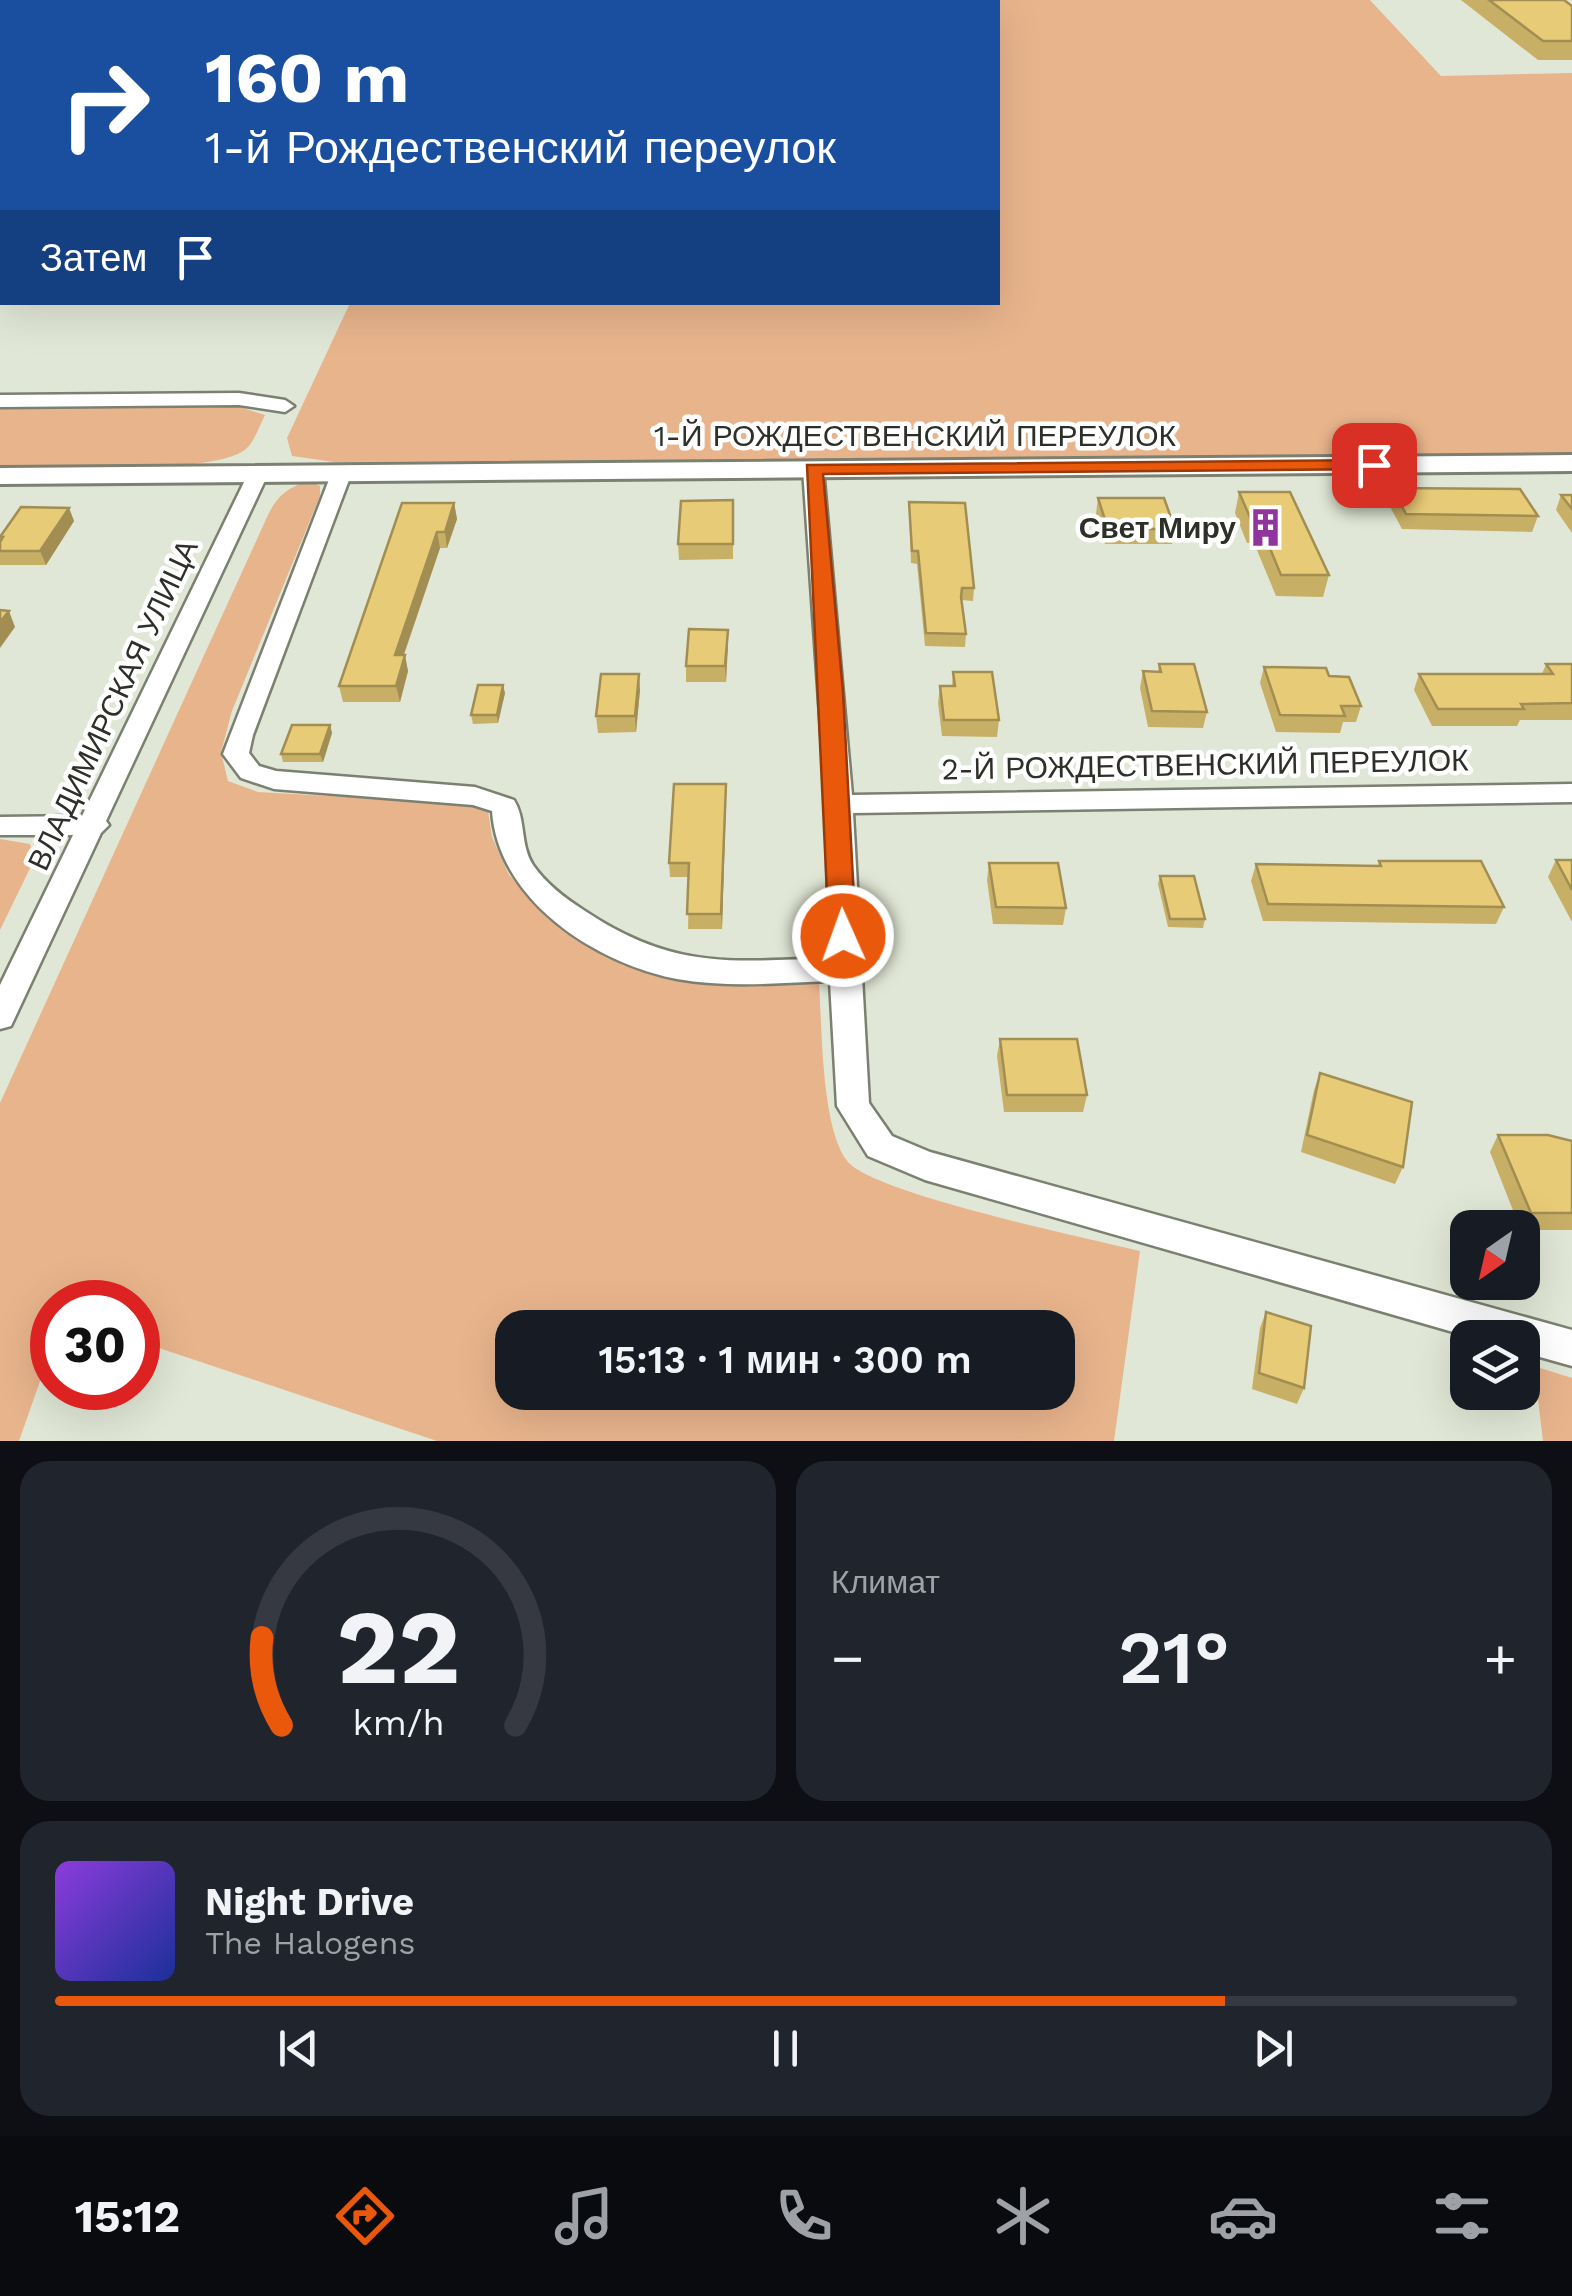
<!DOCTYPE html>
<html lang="ru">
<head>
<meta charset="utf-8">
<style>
	body { margin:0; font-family:"Work Sans",sans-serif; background:#20242c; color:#f1f3f6; height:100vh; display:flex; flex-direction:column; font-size:38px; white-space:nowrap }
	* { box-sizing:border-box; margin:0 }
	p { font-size:32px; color:#9ea1a6 }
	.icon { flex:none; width:55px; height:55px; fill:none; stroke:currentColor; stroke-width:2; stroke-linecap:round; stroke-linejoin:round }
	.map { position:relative; height:1441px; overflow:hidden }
	.sheet { display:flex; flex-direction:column; gap:20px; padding:20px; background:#0d0f14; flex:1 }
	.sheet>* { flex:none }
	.guide { position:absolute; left:0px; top:0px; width:1000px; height:305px; box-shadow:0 10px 40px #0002; background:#1a4fa0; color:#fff; overflow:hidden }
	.needle { width:65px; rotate:214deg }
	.fabs { position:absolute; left:1450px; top:1210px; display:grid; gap:20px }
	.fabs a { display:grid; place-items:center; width:90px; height:90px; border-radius:20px; background:#171b24; box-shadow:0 10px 40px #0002; font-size:50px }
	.speed { position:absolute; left:30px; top:1280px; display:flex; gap:20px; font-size:50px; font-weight:700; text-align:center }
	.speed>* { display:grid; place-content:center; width:130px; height:130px; border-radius:50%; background:#171b24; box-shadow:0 10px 40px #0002; line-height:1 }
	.speed .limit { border:15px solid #d22; background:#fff; color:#111 }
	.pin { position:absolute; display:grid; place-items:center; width:85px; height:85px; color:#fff; margin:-42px; border-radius:20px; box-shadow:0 5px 15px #0006 }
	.me { position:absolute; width:110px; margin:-55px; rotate:358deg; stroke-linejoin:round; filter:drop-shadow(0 0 8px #0008) }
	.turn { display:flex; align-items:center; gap:35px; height:210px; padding:0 40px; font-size:45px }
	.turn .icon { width:130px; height:130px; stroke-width:2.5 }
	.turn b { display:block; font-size:70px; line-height:85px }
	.then { display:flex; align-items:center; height:95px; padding:0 40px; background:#0003; gap:20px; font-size:38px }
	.big { font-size:75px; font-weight:600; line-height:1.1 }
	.sheet .tile { flex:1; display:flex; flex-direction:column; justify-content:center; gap:15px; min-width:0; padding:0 35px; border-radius:30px; background:#20242c }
	.sheet .dial { align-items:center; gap:0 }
	.dial svg { height:260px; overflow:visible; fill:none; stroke:#363941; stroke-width:7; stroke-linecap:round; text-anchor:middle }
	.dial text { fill:#f1f3f6; stroke:none }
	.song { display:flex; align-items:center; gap:30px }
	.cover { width:120px; height:120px; border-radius:15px; background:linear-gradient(135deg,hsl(270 70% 55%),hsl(230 70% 35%)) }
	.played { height:10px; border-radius:5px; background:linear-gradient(90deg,#ea580c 80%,#363941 80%) }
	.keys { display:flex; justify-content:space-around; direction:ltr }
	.heat { display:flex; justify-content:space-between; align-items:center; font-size:55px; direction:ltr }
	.sheet .tiles { flex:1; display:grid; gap:20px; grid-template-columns:1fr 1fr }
	.tile:last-child { grid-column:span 2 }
	.trip { position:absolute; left:495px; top:1310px; width:580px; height:100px; border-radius:30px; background:#171b24; box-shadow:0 10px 40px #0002; font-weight:600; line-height:100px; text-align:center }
	.dock { display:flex; height:160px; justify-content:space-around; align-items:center; background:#090b0e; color:#9ea1a6 }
	.dock .icon { width:70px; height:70px }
	.dock .selected { color:#ea580c }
	.dock b { font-size:45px; color:#f1f3f6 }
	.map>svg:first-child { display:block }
</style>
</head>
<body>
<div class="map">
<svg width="1572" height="1441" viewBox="0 0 1572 1441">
	<rect width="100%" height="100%" fill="#e1e7d6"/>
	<!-- green -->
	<g fill="#e8b48c" fill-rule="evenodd">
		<path d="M 481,0 L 1370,0 L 1441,76 L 1572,73 L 1572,456 L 334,462 L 292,456 L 287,438 L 350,303 L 998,302 L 998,2 Z"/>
		<path d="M 227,403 L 265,415 C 260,425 254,442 246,449 C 214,476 48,466 0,466 L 0,405 Z"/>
		<path d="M 310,481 L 320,486 L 320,496 L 232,711 L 221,752 L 228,781 L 258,792 L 455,803 L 488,811 L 492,837 L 509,875 L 554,915 L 696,980 L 819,982 C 822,1025 821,1130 848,1162 C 876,1194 1087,1238 1140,1251 L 1114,1441 L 437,1441 L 138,1341 L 138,1302 L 52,1302 L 52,1347 L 19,1441 L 0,1441 L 0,1103 L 268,515 C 278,495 288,487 310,481 ZM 512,1328 L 1058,1328 L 1058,1392 L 512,1392 Z"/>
		<path d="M 0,839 L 30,844 L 34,860 L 0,930 Z"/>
		<path d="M 1534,1366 L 1572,1378 L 1572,1441 L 1543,1441 Z"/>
	</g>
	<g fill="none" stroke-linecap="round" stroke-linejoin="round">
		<defs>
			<g id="minor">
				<rect x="0" y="12" width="2" height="6"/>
				<rect x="0" y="96" width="2" height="8"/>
				<path d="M 0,211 L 2,212 L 2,220 L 0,221 Z"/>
				<path d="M 239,393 L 285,400 L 294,406 L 285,412 L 239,405 L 0,407 L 0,395 Z"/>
				<path d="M 813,463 L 823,469 L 852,795 L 1572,784 L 1572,802 L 853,813 L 869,1103 L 892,1136 L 930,1152 L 1572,1330 L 1572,1366 L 1522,1352 L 1522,1338 L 1474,1338 L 925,1180 L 868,1156 L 837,1106 L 830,981 C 780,983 727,988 677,979 C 595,963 498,900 492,811 L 473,805 L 274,789 L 241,778 L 223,754 L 332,472 L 342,466 L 349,468 L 352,472 L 253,735 L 249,753 L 259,766 L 276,771 L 475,787 L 514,800 C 526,819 520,845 533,865 C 546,884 566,899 585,911 C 672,969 729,962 829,958 L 826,804 L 803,469 Z"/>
				<path d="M 258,468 L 268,474 L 106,821 L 109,825 L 101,833 L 11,1026 L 0,1029 L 0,985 L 73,835 L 0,835 L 0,817 L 82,816 L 248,474 Z"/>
			</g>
			<path id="tertiary" d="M 1572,455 L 1572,471 L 0,484 L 0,468 Z"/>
		</defs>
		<!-- minor casing -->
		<use href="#minor" stroke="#7b8071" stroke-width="5"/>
		<!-- tertiary casing -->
		<use href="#tertiary" stroke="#7b8071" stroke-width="6"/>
		<!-- minor -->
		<use href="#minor" fill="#fff" fill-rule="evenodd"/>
		<!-- tertiary -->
		<use href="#tertiary" fill="#fff" fill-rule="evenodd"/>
	</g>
	<!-- wall -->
	<g fill="#c8af66">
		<path d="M 0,0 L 48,0 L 45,2 L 0,2 Z"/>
		<path d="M 1461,0 L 1564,0 L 1572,6 L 1572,60 L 1538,60 Z"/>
		<path d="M 1392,488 L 1538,516 L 1532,532 L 1402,529 L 1388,503 Z"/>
		<path d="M 1239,492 L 1329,575 L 1323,597 L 1276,596 L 1254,543 L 1247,543 L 1235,513 Z"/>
		<path d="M 1561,495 L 1572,495 L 1572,533 L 1556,510 Z"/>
		<path d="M 1098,498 L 1175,529 L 1172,544 L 1105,544 L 1096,514 Z"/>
		<path d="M 733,500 L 733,559 L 679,560 L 678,544 Z"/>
		<path d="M 909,502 L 974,588 L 973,601 L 961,600 L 966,634 L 965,647 L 925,646 L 917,564 L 911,563 Z"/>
		<path d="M 454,503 L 457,519 L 447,548 L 440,548 L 404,655 L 408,671 L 400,702 L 343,702 L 339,686 Z"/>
		<path d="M 69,508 L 74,521 L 46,565 L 0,565 L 0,537 Z"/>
		<path d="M 728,630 L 726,682 L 686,682 L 686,666 Z"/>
		<path d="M 1159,664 L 1207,712 L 1203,728 L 1148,727 L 1140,688 L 1143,671 L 1158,672 Z"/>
		<path d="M 1546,664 L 1572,664 L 1572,720 L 1520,720 L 1517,726 L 1432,726 L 1414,690 L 1419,674 L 1542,674 Z"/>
		<path d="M 1264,667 L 1329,676 L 1361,706 L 1356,722 L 1343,722 L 1340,733 L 1276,732 L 1260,683 Z"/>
		<path d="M 953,672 L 999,720 L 997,737 L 942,736 L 938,703 L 940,686 L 952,686 Z"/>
		<path d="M 640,690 L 636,732 L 598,733 L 596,716 Z"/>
		<path d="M 505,693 L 498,723 L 473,724 L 471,715 Z"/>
		<path d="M 330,725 L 332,733 L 323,762 L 283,762 L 281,754 Z"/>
		<path d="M 726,784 L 722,929 L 688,929 L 689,877 L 670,877 L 669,863 Z"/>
		<path d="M 1556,860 L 1572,860 L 1572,922 L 1548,877 Z"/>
		<path d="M 1379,861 L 1504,907 L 1496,924 L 1263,921 L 1251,881 L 1256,864 L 1378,866 Z"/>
		<path d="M 989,863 L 1066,908 L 1063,925 L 993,924 L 987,880 Z"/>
		<path d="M 1160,876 L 1205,919 L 1203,928 L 1168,927 L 1158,884 Z"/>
		<path d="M 1000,1039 L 1087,1095 L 1083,1112 L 1004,1112 L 997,1056 Z"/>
		<path d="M 1320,1073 L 1403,1167 L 1395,1184 L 1301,1152 L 1314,1090 Z"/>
		<path d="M 1498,1135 L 1572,1141 L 1572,1230 L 1522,1230 L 1522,1228 L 1520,1228 L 1490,1152 Z"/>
		<path d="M 1266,1312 L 1304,1388 L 1297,1404 L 1252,1389 L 1260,1328 Z"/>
	</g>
	<!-- shaded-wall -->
	<g fill="#a28e53">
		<path d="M 454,503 L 457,519 L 447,548 L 445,532 Z"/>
		<path d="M 69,508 L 74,521 L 46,565 L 40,551 Z"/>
		<path d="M 437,532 L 440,548 L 398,671 L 395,655 Z"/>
		<path d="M 9,611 L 15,627 L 0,648 L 0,622 Z"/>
		<path d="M 728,630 L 728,646 L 726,682 L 725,666 Z"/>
		<path d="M 405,655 L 408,671 L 400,702 L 396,686 Z"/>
		<path d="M 639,674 L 640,690 L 636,732 L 635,716 Z"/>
		<path d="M 503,685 L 505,693 L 498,723 L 497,715 Z"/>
		<path d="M 330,725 L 332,733 L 323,762 L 320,754 Z"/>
		<path d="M 726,784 L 726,799 L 722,929 L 721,914 Z"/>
	</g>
	<!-- building -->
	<g fill="#e8cb77" stroke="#a28e53" stroke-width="2.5">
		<path d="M 85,0 L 195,0 L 192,2 L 82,2 Z"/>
		<path d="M 293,0 L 336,0 L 334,2 L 291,2 Z"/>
		<path d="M 1489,0 L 1564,0 L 1572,6 L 1572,41 L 1543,41 Z"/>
		<path d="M 1392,488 L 1520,489 L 1538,516 L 1406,514 Z"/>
		<path d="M 1239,492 L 1290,492 L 1329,575 L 1281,575 L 1259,522 L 1252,522 Z"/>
		<path d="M 1561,495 L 1572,495 L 1572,509 Z"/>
		<path d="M 1098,498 L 1164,498 L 1175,529 L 1108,529 Z"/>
		<path d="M 733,500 L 733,544 L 678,544 L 681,501 Z"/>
		<path d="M 909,502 L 965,503 L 974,588 L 962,588 L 961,597 L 966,634 L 926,633 L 918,551 L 912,551 Z"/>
		<path d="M 402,503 L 454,503 L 445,532 L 437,532 L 395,655 L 405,655 L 396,686 L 339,686 Z"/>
		<path d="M 21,507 L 69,508 L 40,551 L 0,551 L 0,542 L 3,537 L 0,537 Z"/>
		<path d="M 0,610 L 9,611 L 0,622 Z"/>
		<path d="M 689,629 L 728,630 L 725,666 L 686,666 Z"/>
		<path d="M 1159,664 L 1194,664 L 1207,712 L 1152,711 L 1143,671 L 1161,672 Z"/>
		<path d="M 1546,664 L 1572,664 L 1572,703 L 1521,704 L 1524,709 L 1438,709 L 1419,674 L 1553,674 Z"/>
		<path d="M 1264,667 L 1326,668 L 1329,676 L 1349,677 L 1361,706 L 1341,706 L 1345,716 L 1280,715 Z"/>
		<path d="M 953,672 L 992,672 L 999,720 L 944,720 L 940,686 L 955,686 Z"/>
		<path d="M 601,674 L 639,674 L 635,716 L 596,716 Z"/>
		<path d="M 478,685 L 503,685 L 497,715 L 471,715 Z"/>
		<path d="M 292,725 L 330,725 L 320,754 L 281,754 Z"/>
		<path d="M 674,784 L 726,784 L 721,914 L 687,914 L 689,863 L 669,863 Z"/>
		<path d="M 1556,860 L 1572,860 L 1572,890 Z"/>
		<path d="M 1379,861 L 1481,861 L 1504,907 L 1268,904 L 1256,864 L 1381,866 Z"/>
		<path d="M 989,863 L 1058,863 L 1066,908 L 996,907 Z"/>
		<path d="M 1160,876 L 1194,876 L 1205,919 L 1170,919 Z"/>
		<path d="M 1000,1039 L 1077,1039 L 1087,1095 L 1007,1095 Z"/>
		<path d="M 1320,1073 L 1412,1102 L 1403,1167 L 1307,1135 Z"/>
		<path d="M 1498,1135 L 1548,1135 L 1572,1141 L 1572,1213 L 1531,1213 Z"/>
		<path d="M 1266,1312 L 1311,1326 L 1304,1388 L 1259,1373 Z"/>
	</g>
	<!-- route -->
	<path fill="#ea580c" stroke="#983908" stroke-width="2.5" d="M 1374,460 L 1381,461 L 1381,469 L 823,474 L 843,692 L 856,936 L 852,943 L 833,943 L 829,936 L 807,465 Z"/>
	<!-- icons -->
	<defs>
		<symbol id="building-bare" viewBox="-9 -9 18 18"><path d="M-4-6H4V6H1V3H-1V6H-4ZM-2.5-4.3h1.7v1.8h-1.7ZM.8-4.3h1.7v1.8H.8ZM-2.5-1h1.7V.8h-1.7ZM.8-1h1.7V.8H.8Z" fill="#92349d" stroke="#fff" stroke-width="2.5" paint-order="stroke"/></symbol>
	</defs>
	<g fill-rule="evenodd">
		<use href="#building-bare" x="1238" y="500" width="55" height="55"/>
	</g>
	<g text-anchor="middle" stroke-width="9" stroke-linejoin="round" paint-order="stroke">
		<!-- street labels -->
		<g font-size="30" fill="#2d2f29" stroke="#fff">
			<text x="915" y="446">1-Й РОЖДЕСТВЕНСКИЙ ПЕРЕУЛОК</text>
			<text transform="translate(113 705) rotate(-65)" y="10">ВЛАДИМИРСКАЯ УЛИЦА</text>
			<text transform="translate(1205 765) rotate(-1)" y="10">2-Й РОЖДЕСТВЕНСКИЙ ПЕРЕУЛОК</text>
		</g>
		<!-- poi labels -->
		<g font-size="30" font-weight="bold" fill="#2d2f29" stroke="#fff" text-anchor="end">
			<text x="1236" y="538">Свет Миру</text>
		</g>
	</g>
</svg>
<div class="fabs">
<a><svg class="needle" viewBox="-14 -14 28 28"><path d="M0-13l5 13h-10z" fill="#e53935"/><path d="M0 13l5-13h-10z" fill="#9ea1a6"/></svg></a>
<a><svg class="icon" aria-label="layers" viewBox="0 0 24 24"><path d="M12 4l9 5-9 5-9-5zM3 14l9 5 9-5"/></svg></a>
</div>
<div class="speed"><div class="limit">30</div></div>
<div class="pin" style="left:1374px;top:465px;background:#d93025"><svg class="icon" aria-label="arrive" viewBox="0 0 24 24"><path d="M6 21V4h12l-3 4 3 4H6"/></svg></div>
<svg class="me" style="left:843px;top:936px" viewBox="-20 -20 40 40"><circle r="17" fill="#ea580c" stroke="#fff" stroke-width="3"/><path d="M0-11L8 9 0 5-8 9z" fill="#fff"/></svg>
<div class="trip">15:13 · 1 мин · 300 m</div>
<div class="guide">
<div class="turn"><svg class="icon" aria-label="right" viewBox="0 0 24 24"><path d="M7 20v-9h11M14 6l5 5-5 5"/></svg><div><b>160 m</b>1-й Рождественский переулок</div></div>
<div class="then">Затем<svg class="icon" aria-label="arrive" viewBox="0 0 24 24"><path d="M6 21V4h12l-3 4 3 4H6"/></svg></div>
</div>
</div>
<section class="sheet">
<div class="tiles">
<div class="tile dial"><svg viewBox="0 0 100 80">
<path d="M14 69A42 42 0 1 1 86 69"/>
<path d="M14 69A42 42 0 0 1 8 42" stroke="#ea580c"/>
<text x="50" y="56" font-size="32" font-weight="700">22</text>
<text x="50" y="72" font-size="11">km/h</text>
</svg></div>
<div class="tile"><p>Климат</p>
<div class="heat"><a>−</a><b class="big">21°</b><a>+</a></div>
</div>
<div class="tile">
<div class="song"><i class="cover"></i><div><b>Night Drive</b><p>The Halogens</p></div></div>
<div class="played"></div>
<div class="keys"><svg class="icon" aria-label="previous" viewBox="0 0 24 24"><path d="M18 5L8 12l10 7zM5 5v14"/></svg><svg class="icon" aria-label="pause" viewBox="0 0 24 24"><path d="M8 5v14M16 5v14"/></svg><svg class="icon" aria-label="next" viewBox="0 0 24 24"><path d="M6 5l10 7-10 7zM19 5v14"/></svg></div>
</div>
</div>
</section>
<nav class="dock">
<b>15:12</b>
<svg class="icon selected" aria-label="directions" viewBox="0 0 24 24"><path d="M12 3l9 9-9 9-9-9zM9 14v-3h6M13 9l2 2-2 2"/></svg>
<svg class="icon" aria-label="music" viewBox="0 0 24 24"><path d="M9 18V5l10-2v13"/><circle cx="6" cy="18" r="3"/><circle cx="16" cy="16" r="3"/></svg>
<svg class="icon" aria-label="phone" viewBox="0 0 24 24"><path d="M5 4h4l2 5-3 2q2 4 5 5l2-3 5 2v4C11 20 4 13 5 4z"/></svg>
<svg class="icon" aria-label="climate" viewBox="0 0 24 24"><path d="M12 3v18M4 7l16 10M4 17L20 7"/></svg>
<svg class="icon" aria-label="car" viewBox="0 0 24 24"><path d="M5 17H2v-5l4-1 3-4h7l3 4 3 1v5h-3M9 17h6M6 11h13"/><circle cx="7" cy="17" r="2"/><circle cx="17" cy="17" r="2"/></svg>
<svg class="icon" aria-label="filters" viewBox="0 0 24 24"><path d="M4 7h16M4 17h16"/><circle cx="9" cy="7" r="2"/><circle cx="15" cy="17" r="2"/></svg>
</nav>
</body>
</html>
